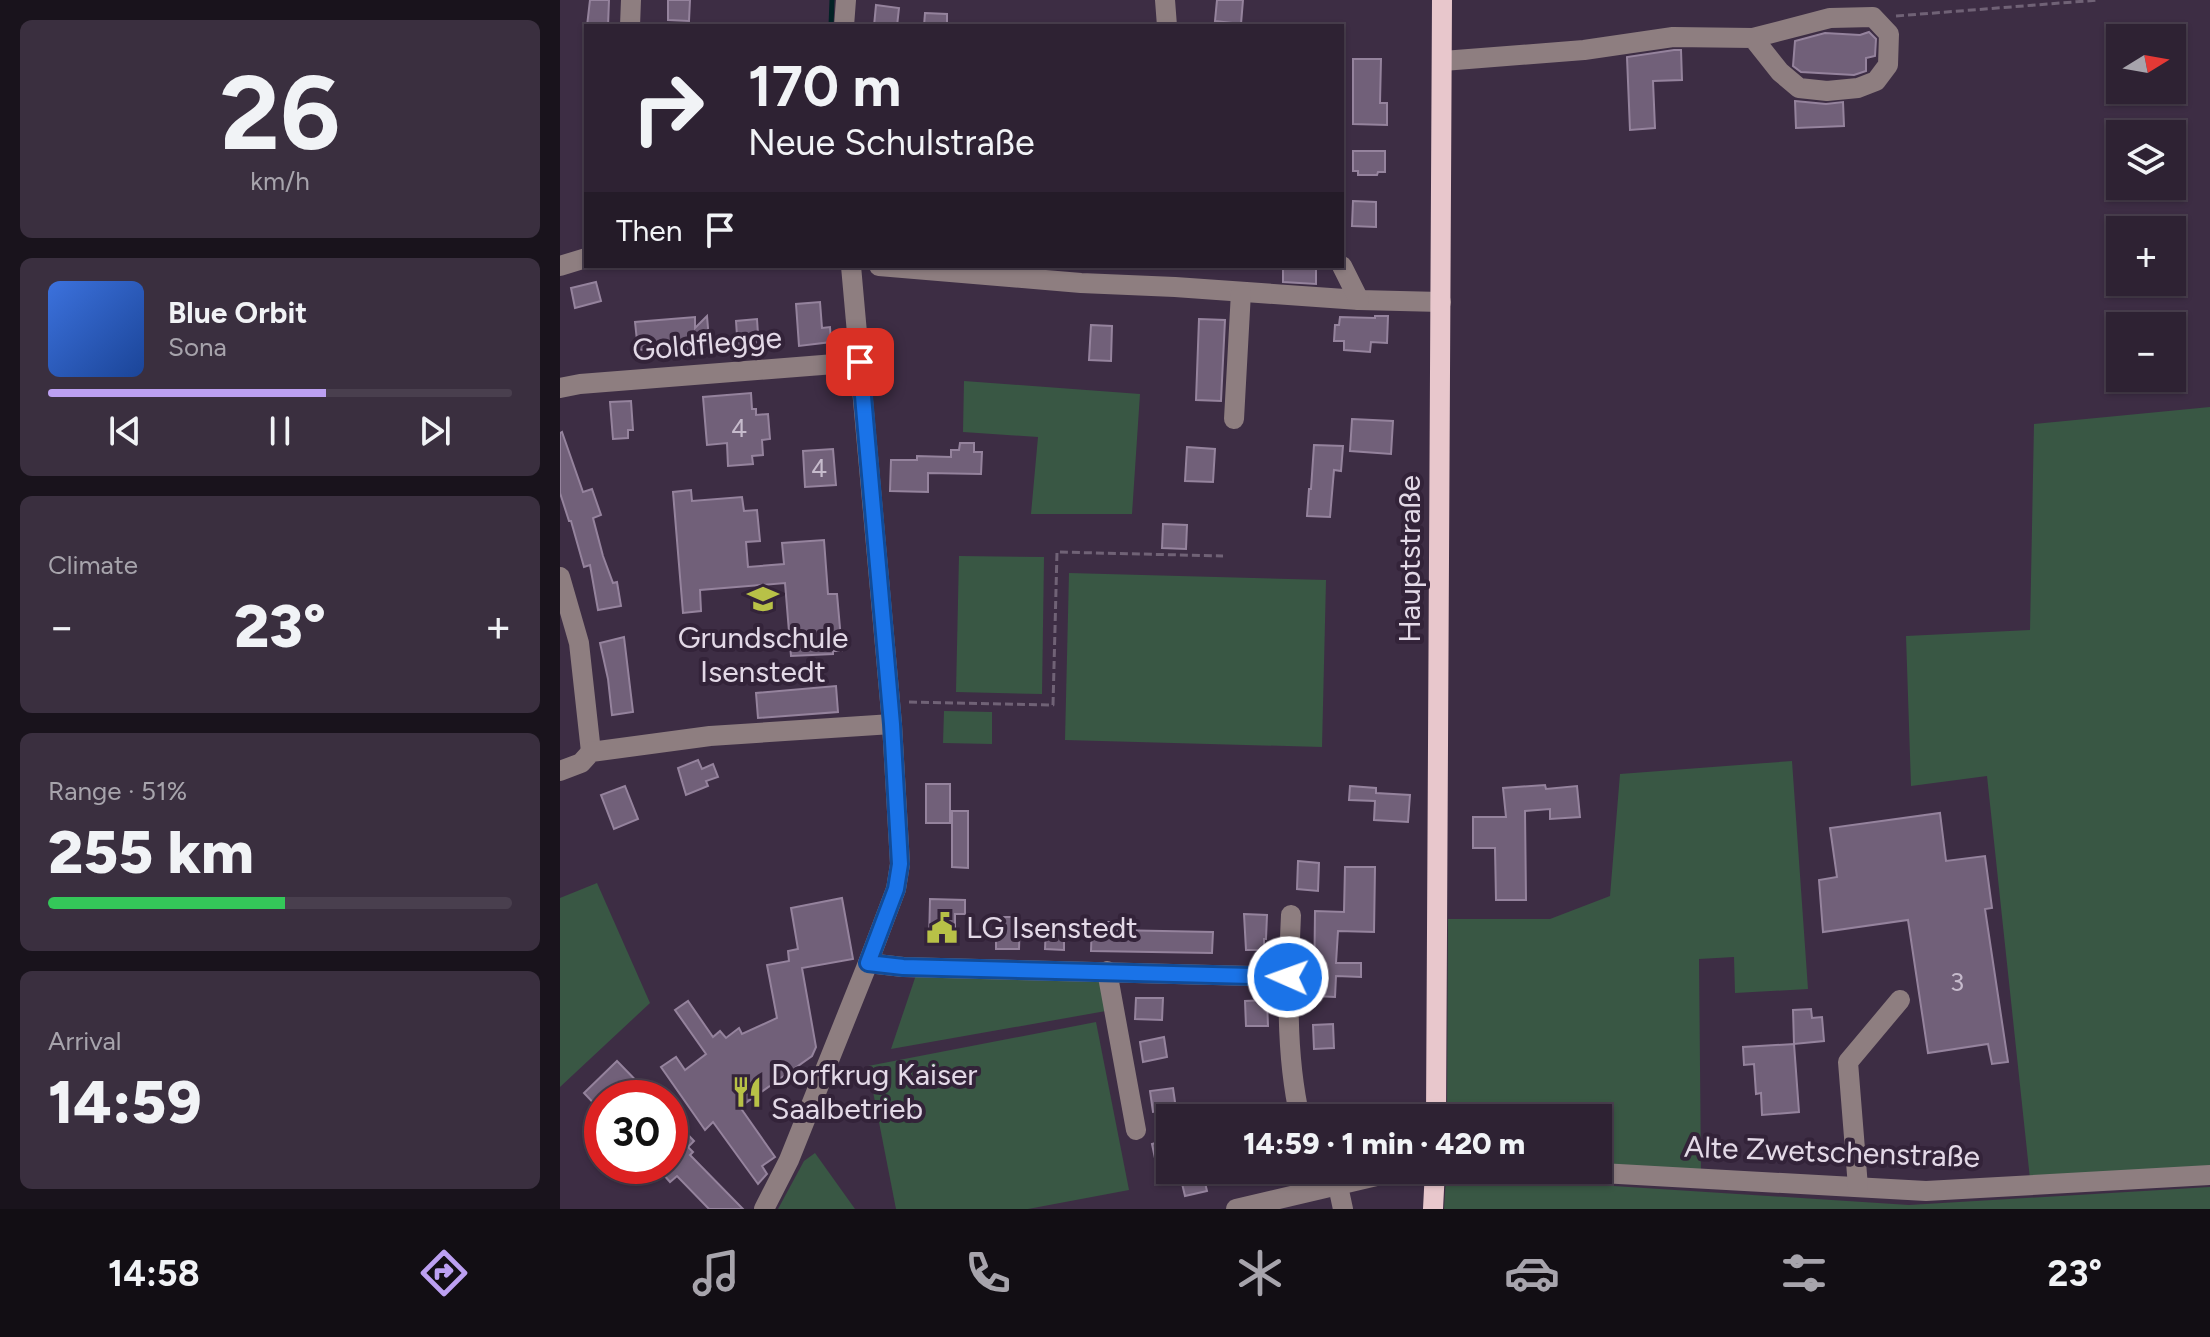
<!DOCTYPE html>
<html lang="en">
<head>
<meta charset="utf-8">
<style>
	body { margin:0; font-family:Figtree,sans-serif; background:#3a2f3f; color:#f1f3f6; height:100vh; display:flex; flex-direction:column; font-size:30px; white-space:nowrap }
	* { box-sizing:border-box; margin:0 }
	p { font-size:26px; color:#a7a4ac }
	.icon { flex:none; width:44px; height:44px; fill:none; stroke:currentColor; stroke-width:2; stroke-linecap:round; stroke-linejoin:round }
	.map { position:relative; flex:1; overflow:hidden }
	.sheet { display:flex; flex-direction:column; gap:20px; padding:20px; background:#19131c; width:560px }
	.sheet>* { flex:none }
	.guide { position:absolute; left:24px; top:24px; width:760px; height:244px; border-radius:0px; box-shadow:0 2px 6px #0004,0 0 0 2px #493f4e; background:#2e2233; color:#f1f3f6; overflow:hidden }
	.needle { width:52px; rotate:79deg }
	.controls { position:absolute; left:1546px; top:24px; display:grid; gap:16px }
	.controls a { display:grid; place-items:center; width:80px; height:80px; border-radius:0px; background:#2e2233; box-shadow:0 2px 6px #0004,0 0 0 2px #493f4e; font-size:40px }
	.speed { position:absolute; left:24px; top:1080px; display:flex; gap:16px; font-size:40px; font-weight:700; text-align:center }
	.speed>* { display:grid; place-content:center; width:104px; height:104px; border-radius:50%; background:#2e2233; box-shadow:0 2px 6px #0004,0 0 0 2px #493f4e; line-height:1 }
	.speed .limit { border:12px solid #d22; background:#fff; color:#111 }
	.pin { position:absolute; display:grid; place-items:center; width:68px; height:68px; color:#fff; margin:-34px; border-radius:16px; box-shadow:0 4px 12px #0006 }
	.me { position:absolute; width:88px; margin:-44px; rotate:272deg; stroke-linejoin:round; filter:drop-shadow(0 0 6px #0008) }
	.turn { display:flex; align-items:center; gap:28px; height:168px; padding:0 32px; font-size:36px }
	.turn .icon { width:104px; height:104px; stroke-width:2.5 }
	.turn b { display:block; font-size:56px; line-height:68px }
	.then { display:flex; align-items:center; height:76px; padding:0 32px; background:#0003; gap:16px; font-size:30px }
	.big { font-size:60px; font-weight:800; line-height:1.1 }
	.sheet .card { flex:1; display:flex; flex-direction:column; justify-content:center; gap:12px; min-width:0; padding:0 28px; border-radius:12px; background:#3a2f3f }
	.sheet .dial { align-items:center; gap:0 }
	.dial b { font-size:104px; line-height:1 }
	.song { display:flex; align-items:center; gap:24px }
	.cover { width:96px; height:96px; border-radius:12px; background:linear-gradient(135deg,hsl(220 70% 55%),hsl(220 70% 35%)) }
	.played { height:8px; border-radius:4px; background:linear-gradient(90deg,#bca0f2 60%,#493f4e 60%) }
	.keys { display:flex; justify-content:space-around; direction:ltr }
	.heat { display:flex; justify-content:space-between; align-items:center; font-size:44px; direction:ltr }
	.charge { height:12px; border-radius:6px; background:linear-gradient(90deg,#34c759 51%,#493f4e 0) }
	.trip { position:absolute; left:596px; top:1104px; width:456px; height:80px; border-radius:0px; background:#2e2233; box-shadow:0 2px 6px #0004,0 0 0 2px #493f4e; font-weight:800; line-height:80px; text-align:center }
	.tab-bar { display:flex; height:128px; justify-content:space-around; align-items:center; background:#120e14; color:#a7a4ac }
	.tab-bar .icon { width:56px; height:56px }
	.tab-bar .selected { color:#bca0f2 }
	.tab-bar b { font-size:36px; color:#f1f3f6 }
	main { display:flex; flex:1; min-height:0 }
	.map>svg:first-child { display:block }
</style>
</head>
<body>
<main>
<section class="sheet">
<div class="card dial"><b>26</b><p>km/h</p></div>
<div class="card">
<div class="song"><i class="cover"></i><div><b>Blue Orbit</b><p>Sona</p></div></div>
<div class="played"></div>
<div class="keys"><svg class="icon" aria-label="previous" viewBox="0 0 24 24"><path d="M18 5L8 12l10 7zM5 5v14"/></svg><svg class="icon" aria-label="pause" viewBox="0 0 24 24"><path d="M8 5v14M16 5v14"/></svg><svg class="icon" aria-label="next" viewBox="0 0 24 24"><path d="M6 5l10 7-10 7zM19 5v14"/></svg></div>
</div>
<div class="card"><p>Climate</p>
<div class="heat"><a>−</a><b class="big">23°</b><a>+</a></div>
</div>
<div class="card"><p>Range · 51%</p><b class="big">255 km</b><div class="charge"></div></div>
<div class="card"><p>Arrival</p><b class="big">14:59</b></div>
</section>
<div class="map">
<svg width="1650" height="1209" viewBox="0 0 1650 1209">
	<rect width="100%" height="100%" fill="#3d2d44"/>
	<!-- green -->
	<g fill="#395744">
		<path d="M 404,381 L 580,394 L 572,514 L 471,514 L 478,437 L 403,432 Z"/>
		<path d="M 1650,407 L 1650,1168 L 1470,1179 L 1427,776 L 1351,786 L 1346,636 L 1470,630 L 1474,424 Z"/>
		<path d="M 399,556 L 484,557 L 482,694 L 396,692 Z"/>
		<path d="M 509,573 L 766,580 L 762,747 L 505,740 Z"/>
		<path d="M 384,711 L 432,712 L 432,744 L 383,743 Z"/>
		<path d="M 1232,761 L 1248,989 L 1175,993 L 1174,957 L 1139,959 L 1141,1173 L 1038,1166 L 1038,1118 L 887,1118 L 888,919 L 990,919 L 1050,896 L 1060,774 Z"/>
		<path d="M 37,883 L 90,1003 L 0,1087 L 0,898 Z"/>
		<path d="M 356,975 L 536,978 L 542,985 L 546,1011 L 331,1049 Z"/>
		<path d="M 536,1022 L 569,1190 L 468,1209 L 336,1209 L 308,1066 Z"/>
		<path d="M 255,1153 L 295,1209 L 218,1209 L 244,1161 Z"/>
		<path d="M 896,1176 L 1349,1205 L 1650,1187 L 1650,1209 L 884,1209 L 886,1178 Z"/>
	</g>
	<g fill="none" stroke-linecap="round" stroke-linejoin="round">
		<!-- stream -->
		<path stroke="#022225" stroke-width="5" d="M 271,26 L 272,0"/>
	</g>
	<!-- building -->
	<g fill="#716079" stroke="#95839d" stroke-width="2">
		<path d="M 30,0 L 49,0 L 48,26 L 27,26 Z"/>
		<path d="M 108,0 L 130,0 L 129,21 L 108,20 Z"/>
		<path d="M 657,0 L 683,0 L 681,24 L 655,21 Z"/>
		<path d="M 316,5 L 339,8 L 337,26 L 314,26 Z"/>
		<path d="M 365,13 L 387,14 L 387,26 L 364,26 Z"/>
		<path d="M 1309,32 L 1316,39 L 1315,56 L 1306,58 L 1306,71 L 1294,75 L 1241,72 L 1233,66 L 1235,41 L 1265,33 L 1300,35 Z"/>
		<path d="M 1114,50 L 1121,50 L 1122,80 L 1093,81 L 1095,128 L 1070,130 L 1067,57 Z"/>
		<path d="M 793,59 L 821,59 L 820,103 L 827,103 L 827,125 L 793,124 Z"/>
		<path d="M 1235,101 L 1266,104 L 1283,102 L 1284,126 L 1236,128 Z"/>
		<path d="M 793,151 L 825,151 L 825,172 L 818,172 L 817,175 L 798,175 L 798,171 L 793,171 Z"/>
		<path d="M 793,201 L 816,202 L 816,227 L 792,226 Z"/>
		<path d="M 723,266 L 756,266 L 756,284 L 723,282 Z"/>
		<path d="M 36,282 L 41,301 L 15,308 L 11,288 Z"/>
		<path d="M 260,302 L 262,328 L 270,327 L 271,342 L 239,346 L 236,304 Z"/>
		<path d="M 147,316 L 150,352 L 122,355 L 121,347 L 78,350 L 75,322 L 135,317 L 135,328 Z"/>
		<path d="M 815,316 L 828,316 L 827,343 L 811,342 L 810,352 L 784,350 L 784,341 L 774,341 L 775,325 L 779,325 L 780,317 L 815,318 Z"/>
		<path d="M 197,319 L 199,349 L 178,351 L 176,321 Z"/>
		<path d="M 639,319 L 665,320 L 661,401 L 636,400 Z"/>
		<path d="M 531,325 L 552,326 L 551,361 L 529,360 Z"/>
		<path d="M 191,393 L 192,409 L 196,409 L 196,415 L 208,414 L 210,439 L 202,440 L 203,455 L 192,456 L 193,464 L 168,466 L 167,443 L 147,445 L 143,397 Z"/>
		<path d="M 71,401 L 73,430 L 68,430 L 68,438 L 53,439 L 50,402 Z"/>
		<path d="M 792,419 L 833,421 L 831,454 L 790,451 Z"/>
		<path d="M 2,432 L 23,492 L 32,489 L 41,515 L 33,518 L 43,556 L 53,583 L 57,582 L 61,606 L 38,610 L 30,565 L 24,567 L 11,521 L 9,521 L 0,493 L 0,433 Z"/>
		<path d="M 400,443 L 414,443 L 414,452 L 422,452 L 421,474 L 368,473 L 368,492 L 330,491 L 331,460 L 357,460 L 357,456 L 391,457 L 391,450 L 399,450 Z"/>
		<path d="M 754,445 L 783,446 L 781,471 L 774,470 L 770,517 L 747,516 L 749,489 L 751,489 Z"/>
		<path d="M 627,447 L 655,449 L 653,482 L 625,481 Z"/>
		<path d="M 273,449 L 276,485 L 245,487 L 243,451 Z"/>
		<path d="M 131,490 L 132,501 L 182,497 L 184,511 L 197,510 L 200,541 L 186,542 L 188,567 L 224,564 L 222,543 L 264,540 L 268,594 L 277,594 L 282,651 L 273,651 L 273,654 L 231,656 L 225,583 L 140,590 L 141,611 L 123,613 L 113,492 Z"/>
		<path d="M 603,524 L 627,525 L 626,549 L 602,548 Z"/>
		<path d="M 64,637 L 73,712 L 52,715 L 48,679 L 40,643 Z"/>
		<path d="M 276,686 L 278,712 L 198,718 L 196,693 Z"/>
		<path d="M 138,760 L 142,769 L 153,764 L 158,777 L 146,781 L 148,786 L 126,795 L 118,768 Z"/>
		<rect x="366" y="784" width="24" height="39"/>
		<path d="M 985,785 L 986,789 L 1017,786 L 1020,817 L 990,819 L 990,809 L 965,811 L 966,900 L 936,900 L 935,848 L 913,848 L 913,817 L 946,817 L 943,788 Z"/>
		<path d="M 65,786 L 78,819 L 54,829 L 41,795 Z"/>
		<path d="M 790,786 L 816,788 L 816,793 L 850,795 L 848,822 L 814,820 L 815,801 L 789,800 Z"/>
		<path d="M 392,811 L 408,811 L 408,868 L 392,867 Z"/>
		<path d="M 1380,813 L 1386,861 L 1425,856 L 1432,908 L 1425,909 L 1448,1062 L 1432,1064 L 1428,1044 L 1368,1053 L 1348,920 L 1263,932 L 1259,880 L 1277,877 L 1270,828 Z"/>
		<path d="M 738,861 L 759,863 L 758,891 L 737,889 Z"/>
		<path d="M 785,867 L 815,867 L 814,932 L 778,931 L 776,963 L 801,963 L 801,977 L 776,976 L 775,997 L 754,996 L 755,911 L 784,912 Z"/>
		<path d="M 282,898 L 293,959 L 242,968 L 256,1047 L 252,1056 L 180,1107 L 215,1157 L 202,1166 L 207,1174 L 198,1184 L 153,1122 L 145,1130 L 101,1067 L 116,1057 L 125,1070 L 146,1054 L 115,1010 L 128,1001 L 153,1037 L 160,1031 L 166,1038 L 179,1028 L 182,1034 L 217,1018 L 207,965 L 229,961 L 228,951 L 238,949 L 231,908 Z"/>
		<path d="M 370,899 L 405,900 L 405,914 L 395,914 L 395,943 L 369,943 Z"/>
		<path d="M 684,914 L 707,915 L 706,939 L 704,939 L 704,950 L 686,950 Z"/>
		<path d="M 436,917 L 460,917 L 459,949 L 436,949 Z"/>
		<path d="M 532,922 L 552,922 L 552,930 L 653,932 L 652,953 L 531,951 Z"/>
		<path d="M 486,924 L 504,925 L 504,950 L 485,949 Z"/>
		<path d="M 576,998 L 603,998 L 602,1020 L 575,1019 Z"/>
		<path d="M 707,1000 L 708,1026 L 686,1026 L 685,1001 Z"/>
		<path d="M 1251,1009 L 1252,1018 L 1262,1017 L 1264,1041 L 1234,1044 L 1233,1010 Z"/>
		<path d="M 773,1024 L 774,1048 L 754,1049 L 753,1025 Z"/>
		<path d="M 604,1037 L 607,1057 L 583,1062 L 580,1042 Z"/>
		<path d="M 1234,1044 L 1239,1112 L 1202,1115 L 1201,1093 L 1196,1094 L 1194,1064 L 1184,1065 L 1183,1047 Z"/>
		<path d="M 57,1061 L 93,1098 L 42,1098 L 42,1112 L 24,1093 Z"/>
		<path d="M 613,1088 L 616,1109 L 593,1112 L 590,1091 Z"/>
		<path d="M 110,1116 L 134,1141 L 128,1147 L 133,1152 L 130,1155 L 183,1209 L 149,1209 L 117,1176 L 110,1182 L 96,1166 L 110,1166 Z"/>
		<path d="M 610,1139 L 610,1160 L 596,1163 L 592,1144 Z"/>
		<path d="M 642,1170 L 647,1191 L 625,1196 L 620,1175 Z"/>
	</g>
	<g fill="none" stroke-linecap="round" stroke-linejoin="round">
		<!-- path -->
		<g stroke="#706276" stroke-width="3" stroke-dasharray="8 4" stroke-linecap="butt">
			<path d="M 1336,16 L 1539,0"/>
			<path d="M 349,702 L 493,705 L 497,552 L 663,556"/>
		</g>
		<!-- minor -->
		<g stroke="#8e7e80" stroke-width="20">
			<path d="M 605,0 L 607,26"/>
			<path d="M 70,26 L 71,0"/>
			<path d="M 284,26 L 286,0"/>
			<path d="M 883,61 L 1024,50 L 1113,37 L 1193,38 L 1270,18 L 1313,17 L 1329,34 L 1328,65 L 1316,81 L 1298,88 L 1267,91 L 1239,88 L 1220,72 L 1193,38"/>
			<path d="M 0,266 L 26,258"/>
			<path d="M 319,266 L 521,283 L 615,287 L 799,300 L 881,302"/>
			<path d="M 782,266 L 799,300"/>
			<path d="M 0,388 L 20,384 L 300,362"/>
			<path d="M 674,419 L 681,292"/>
			<path d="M 0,577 L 19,643 L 31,752"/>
			<path d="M 0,771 L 21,763 L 31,752 L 150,736 L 332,724"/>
			<path d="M 731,915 C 728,982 725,1052 740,1118"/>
			<path d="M 308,963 L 343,967 L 728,977"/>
			<path d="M 547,971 L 576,1130"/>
			<path d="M 987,1170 L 1366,1191 L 1650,1175"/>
			<path d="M 778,1186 L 783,1209"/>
			<path d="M 1298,1187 L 1288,1062 L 1340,1000"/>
			<path d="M 204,1209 L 229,1160 L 308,963 L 336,889 L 340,864 L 332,724 L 291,266"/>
			<path d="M 676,1209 L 842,1170"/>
		</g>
		<!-- major -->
		<g stroke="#e8c7cc" stroke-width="20">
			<path d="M 876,1118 L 882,0"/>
			<path d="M 873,1209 L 875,1170"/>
		</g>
	</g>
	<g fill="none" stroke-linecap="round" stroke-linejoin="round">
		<defs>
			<path id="route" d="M 300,362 L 332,724 L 340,864 L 336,889 L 308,963 L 343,967 L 728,977"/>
		</defs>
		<!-- route casing -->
		<use href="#route" stroke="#114b97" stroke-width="20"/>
		<!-- route -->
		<use href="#route" stroke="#1a73e8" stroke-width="14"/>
	</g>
	<!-- icons -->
	<defs>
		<symbol id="school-bare" viewBox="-9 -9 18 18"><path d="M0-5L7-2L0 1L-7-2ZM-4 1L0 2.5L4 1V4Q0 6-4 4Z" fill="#b8c147" stroke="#332339" stroke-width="2.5" paint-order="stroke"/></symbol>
		<symbol id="civic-bare" viewBox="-9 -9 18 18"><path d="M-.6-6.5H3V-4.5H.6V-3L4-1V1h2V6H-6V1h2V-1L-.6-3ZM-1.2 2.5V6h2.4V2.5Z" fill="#b8c147" stroke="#332339" stroke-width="2.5" paint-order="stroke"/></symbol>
		<symbol id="restaurant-bare" viewBox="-9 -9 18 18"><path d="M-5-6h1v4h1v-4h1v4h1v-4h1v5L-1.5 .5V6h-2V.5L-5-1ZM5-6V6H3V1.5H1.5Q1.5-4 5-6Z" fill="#b8c147" stroke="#332339" stroke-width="2.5" paint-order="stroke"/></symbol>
	</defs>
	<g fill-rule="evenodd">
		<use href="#school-bare" x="181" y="577" width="44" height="44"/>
		<use href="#civic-bare" x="360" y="906" width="44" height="44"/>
		<use href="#restaurant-bare" x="165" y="1070" width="44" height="44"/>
	</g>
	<g text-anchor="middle" stroke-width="8" stroke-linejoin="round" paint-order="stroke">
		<!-- number labels -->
		<g font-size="26" fill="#c6bbcc">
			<text x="179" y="437">4</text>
			<text x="259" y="477">4</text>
			<text x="1397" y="991">3</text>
		</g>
		<!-- street labels -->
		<g font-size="30" fill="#e3d9e7" stroke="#332339">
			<text transform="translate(147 344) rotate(-5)" y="10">Goldflegge</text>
			<text transform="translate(850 559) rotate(-90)" y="10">Hauptstraße</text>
			<text transform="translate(1272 1152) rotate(2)" y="10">Alte Zwetschenstraße</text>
		</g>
		<!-- poi labels -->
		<g font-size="30" fill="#e3d9e7" stroke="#332339" text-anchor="start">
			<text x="203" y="648" text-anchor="middle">Grundschule<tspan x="203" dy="34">Isenstedt</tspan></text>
			<text x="406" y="938">LG Isenstedt</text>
			<text x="211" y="1085">Dorfkrug Kaiser<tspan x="211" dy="34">Saalbetrieb</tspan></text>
		</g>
	</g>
</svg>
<div class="controls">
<a><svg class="needle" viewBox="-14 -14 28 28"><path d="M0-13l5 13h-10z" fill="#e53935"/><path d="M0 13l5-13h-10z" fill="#a7a4ac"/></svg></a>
<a><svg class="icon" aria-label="layers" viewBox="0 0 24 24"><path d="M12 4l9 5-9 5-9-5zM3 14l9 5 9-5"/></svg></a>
<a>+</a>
<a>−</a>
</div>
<div class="speed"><div class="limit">30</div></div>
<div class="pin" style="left:300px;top:362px;background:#d93025"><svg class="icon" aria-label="arrive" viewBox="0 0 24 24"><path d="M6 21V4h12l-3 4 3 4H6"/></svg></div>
<svg class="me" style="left:728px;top:977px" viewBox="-20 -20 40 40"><circle r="17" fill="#1a73e8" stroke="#fff" stroke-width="3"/><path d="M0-11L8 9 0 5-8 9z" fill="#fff"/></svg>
<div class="trip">14:59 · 1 min · 420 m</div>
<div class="guide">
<div class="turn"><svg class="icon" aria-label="right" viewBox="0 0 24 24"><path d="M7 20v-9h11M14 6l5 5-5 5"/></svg><div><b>170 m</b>Neue Schulstraße</div></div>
<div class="then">Then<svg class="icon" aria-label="arrive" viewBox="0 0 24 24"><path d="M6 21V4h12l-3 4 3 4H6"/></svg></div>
</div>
</div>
</main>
<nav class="tab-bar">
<b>14:58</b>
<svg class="icon selected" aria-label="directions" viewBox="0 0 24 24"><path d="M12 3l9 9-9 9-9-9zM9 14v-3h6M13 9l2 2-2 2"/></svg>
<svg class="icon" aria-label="music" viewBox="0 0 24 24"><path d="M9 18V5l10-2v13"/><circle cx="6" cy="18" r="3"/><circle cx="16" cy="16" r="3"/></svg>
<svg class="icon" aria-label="phone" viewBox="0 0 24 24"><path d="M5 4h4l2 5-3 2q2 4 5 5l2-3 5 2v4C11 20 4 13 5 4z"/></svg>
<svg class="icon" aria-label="climate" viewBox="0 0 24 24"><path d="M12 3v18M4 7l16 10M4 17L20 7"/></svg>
<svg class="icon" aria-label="car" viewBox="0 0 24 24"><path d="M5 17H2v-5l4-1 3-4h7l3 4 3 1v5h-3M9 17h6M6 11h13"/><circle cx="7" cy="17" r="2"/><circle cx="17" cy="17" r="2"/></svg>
<svg class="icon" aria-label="filters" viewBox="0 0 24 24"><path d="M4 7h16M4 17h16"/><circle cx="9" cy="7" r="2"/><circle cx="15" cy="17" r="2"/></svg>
<b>23°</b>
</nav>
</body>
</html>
